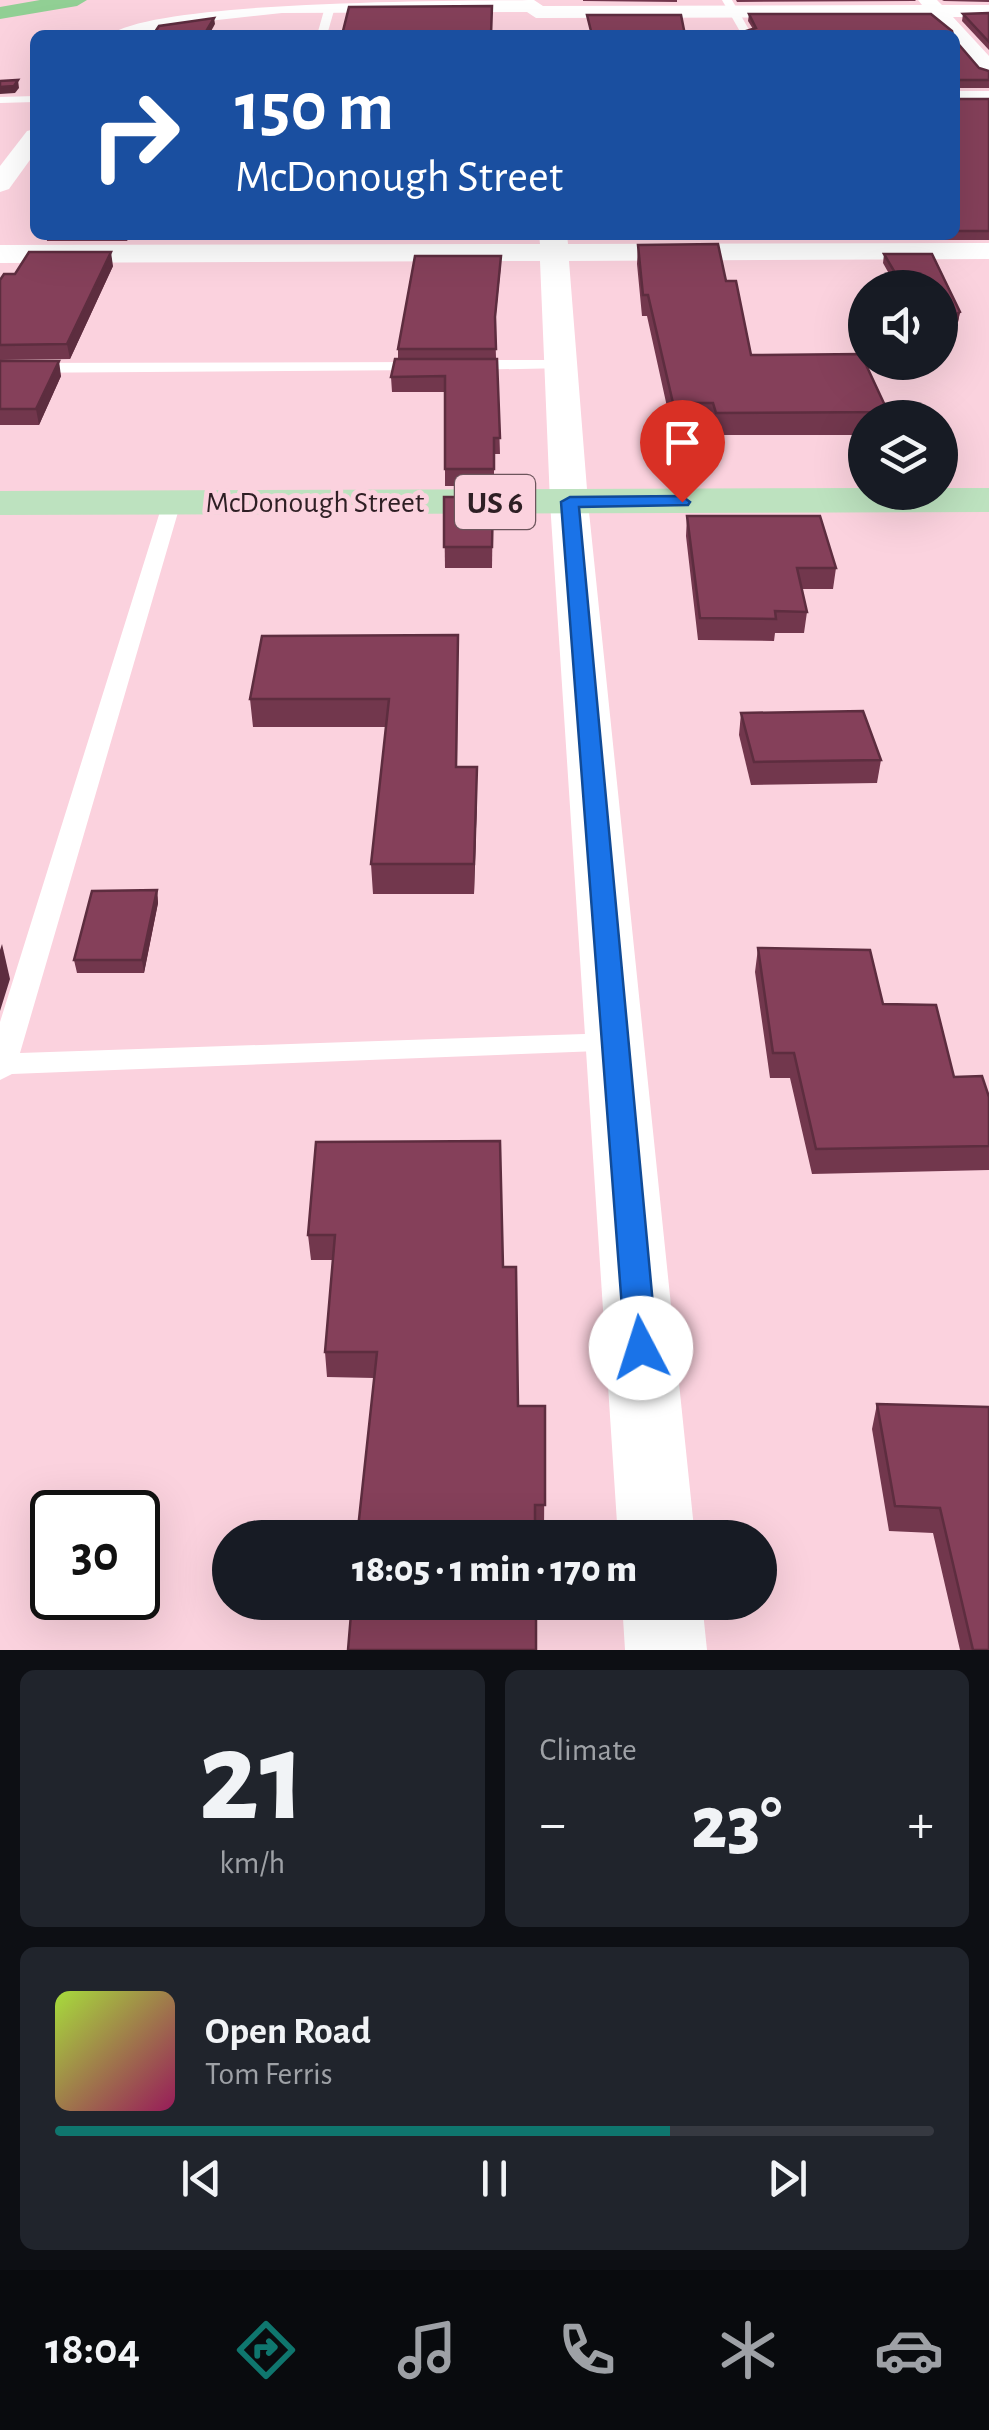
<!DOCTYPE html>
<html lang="en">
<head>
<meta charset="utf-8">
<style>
	body { margin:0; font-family:"Alegreya Sans",sans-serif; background:#20242c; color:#f1f3f6; height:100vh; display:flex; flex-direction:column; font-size:38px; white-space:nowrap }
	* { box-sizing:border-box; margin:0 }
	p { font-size:32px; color:#9ea1a6 }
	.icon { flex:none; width:55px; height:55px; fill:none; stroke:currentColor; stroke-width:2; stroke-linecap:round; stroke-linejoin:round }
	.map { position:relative; height:1650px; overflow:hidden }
	.sheet { display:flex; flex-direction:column; gap:20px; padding:20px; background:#0d0f14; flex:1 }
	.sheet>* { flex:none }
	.hud { position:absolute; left:30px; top:30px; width:930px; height:210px; border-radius:15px; box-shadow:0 10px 40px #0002; background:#1a4fa0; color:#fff; overflow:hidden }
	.buttons { position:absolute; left:848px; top:270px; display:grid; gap:20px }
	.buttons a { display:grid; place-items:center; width:110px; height:110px; border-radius:50%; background:#171b24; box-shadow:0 10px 40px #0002; font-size:50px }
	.speed { position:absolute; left:30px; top:1490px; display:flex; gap:20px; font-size:50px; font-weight:700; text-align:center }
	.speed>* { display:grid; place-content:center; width:130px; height:130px; border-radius:50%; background:#171b24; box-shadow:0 10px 40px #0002; line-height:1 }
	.speed .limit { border:5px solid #111; border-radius:15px; background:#fff; color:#111 }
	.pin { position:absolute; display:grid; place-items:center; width:85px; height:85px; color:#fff; margin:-102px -42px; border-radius:50% 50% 50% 0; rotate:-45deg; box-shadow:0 0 10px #0007 }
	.pin .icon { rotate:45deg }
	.me { position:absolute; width:110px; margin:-55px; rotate:355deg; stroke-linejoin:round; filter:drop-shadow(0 0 8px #0008) }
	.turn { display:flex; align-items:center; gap:35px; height:210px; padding:0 40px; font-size:45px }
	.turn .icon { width:130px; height:130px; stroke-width:2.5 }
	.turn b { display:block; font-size:70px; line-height:85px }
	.big { font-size:75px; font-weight:800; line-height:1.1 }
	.sheet .tile { flex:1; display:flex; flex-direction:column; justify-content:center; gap:15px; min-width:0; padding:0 35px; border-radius:15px; background:#20242c }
	.sheet .dial { align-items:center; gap:0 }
	.dial b { font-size:130px; line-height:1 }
	.song { display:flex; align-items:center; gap:30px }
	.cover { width:120px; height:120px; border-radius:15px; background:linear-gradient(135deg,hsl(80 70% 55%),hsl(330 70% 35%)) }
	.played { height:10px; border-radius:5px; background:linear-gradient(90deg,#0f766e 70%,#363941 70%) }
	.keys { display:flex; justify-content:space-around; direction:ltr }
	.heat { display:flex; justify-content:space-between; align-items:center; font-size:55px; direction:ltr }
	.sheet .tiles { flex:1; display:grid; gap:20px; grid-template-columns:1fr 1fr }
	.tile:last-child { grid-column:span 2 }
	.trip { position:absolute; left:212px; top:1520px; width:565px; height:100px; border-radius:50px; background:#171b24; box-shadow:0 10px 40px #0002; font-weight:800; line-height:100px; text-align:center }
	.dock { display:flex; height:160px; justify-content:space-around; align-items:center; background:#090b0e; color:#9ea1a6 }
	.dock .icon { width:70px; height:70px }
	.dock .current { color:#0f766e }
	.dock b { font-size:45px; color:#f1f3f6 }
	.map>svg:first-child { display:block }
</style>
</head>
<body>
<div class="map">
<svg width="989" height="1650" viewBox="0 0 989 1650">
	<rect width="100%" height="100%" fill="#fbd2de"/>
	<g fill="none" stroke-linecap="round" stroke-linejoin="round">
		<!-- service -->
		<g fill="#fff" fill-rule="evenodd">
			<path d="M 722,0 L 732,0 L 752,35 L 742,35 Z"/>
			<path d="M 330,4 L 335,7 L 327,35 L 317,35 L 325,7 Z"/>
			<path d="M 35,96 L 35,102 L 0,103 L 0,97 Z"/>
			<path d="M 561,360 L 569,365 L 567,368 L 465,370 L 457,365 L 465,360 Z"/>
			<path d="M 431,362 L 433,365 L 425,370 L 0,373 L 0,363 Z"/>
			<path d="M 172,496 L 181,502 L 20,1053 L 615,1033 L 625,1036 L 630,1043 L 625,1050 L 12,1074 L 0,1080 L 0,1022 L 163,502 Z"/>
		</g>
		<!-- minor -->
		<g fill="#fff" fill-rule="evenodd">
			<path d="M 534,0 L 543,6 L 922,5 L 918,0 L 937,0 L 942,5 L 989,5 L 989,17 L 953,17 L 989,56 L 989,75 L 981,74 L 955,43 L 955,35 L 948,35 L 932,17 L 536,18 L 527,12 L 282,13 L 172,25 L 140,35 L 110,35 C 157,0 458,1 534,0 Z"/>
			<rect x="955" y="91" width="34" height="14"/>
			<path d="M 35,129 L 35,153 L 9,189 L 0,192 L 0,166 L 27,131 Z"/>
			<path d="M 539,235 L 567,235 L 568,244 L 989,243 L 989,259 L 569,261 L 588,502 L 695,1538 L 618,1538 L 550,502 L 540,261 L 0,263 L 0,245 L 540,244 Z"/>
			<path d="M 622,1602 L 702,1602 L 707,1650 L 625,1650 Z"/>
		</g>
		<!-- primary -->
		<path fill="#bde2bf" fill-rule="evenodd" d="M 865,488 L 865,492 L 940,492 L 940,488 L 989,488 L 989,512 L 0,515 L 0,491 Z"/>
		<!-- motorway -->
		<path fill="#91cf94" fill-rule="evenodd" d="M 40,0 L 87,0 L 77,6 L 0,19 L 0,7 Z"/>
	</g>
	<!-- wall -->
	<g fill="#72374d">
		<path d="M 583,0 L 677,0 L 677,2 L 583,1 Z"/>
		<path d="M 736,0 L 916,0 L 915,1 L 737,2 Z"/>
		<path d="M 942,0 L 989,0 L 989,2 L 944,1 Z"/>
		<path d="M 989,13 L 989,50 L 962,21 L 963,14 Z"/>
		<path d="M 749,14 L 953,35 L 746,35 L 746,31 L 753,29 L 748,21 Z"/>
		<path d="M 955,40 L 979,68 L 989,71 L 989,88 L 955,88 Z"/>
		<path d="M 955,99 L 989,99 L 989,240 L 870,240 L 867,235 L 955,235 Z"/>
		<path d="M 46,235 L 131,235 L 127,241 L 47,241 Z"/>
		<path d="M 394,235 L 503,235 L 503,240 L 394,239 Z"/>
		<path d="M 616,235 L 712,235 L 712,240 L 617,239 Z"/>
		<path d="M 638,245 L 726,281 L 751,355 L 888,412 L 888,418 L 865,418 L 865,435 L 714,435 L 712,425 L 671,425 L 647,316 L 642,316 L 637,264 Z"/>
		<path d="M 884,254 L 932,254 L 960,312 L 958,322 L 940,331 L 940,288 L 897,288 L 883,263 Z"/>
		<path d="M 501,265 L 495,323 L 496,358 L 398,359 L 398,349 Z"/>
		<path d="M 113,266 L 70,359 L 0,360 L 0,280 L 15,274 Z"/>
		<path d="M 497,359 L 500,454 L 494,454 L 494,486 L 445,486 L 445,392 L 392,392 L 391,377 Z"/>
		<path d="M 0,361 L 61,376 L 39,425 L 0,425 Z"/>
		<path d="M 444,497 L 493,497 L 492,568 L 445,568 Z"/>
		<path d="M 687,516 L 836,568 L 833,589 L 802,589 L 807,612 L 804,633 L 775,633 L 774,641 L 698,640 L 686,536 Z"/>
		<path d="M 458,635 L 457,767 L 477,796 L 474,894 L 373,894 L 371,864 L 386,727 L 253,727 L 250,699 Z"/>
		<path d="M 741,713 L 881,760 L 877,783 L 751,785 L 739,735 Z"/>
		<path d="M 157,890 L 158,903 L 144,973 L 77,973 L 74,960 Z"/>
		<path d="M 758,948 L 883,1004 L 954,1077 L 989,1097 L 989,1170 L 812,1174 L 790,1078 L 770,1078 L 755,972 Z"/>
		<path d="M 316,1142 L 503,1267 L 518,1406 L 545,1406 L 544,1530 L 535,1530 L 374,1378 L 327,1377 L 325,1352 L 333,1260 L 311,1260 L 308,1235 Z"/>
		<path d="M 877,1404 L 989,1407 L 989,1650 L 960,1650 L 933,1533 L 889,1531 L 872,1429 Z"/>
	</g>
	<!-- shaded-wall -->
	<g fill="#5d2d3f">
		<path d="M 214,18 L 215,24 L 209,35 L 204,35 Z"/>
		<path d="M 18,80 L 19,88 L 15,93 L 0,94 L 0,87 Z"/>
		<path d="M 111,252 L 113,266 L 70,359 L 67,344 Z"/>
		<path d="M 960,312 L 958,322 L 940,331 L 940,322 Z"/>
		<path d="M 59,361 L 61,376 L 39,425 L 36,409 Z"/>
		<path d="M 477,767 L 477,796 L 474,894 L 474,864 Z"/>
		<path d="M 157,890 L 158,903 L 144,973 L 142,960 Z"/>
		<path d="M 2,944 L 10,979 L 0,1011 L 0,950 Z"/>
	</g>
	<!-- building -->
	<g fill="#85405a" stroke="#5d2d3f" stroke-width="2.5">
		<path d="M 492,6 L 491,35 L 342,35 L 349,7 Z"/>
		<path d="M 989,13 L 989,42 L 963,14 Z"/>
		<path d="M 749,14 L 931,14 L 952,31 L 953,35 L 748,35 L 746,31 L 756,28 Z"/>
		<path d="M 587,15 L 681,15 L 685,35 L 592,35 Z"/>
		<path d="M 214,18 L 204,35 L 153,35 L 159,26 Z"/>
		<path d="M 955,40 L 979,68 L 989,71 L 989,80 L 955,80 Z"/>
		<path d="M 18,80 L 14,86 L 0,87 L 0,81 Z"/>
		<rect x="955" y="99" width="34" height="132"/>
		<path d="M 718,244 L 726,281 L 736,281 L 751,355 L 861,354 L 888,412 L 716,413 L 713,403 L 673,403 L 648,295 L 643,295 L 638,245 Z"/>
		<path d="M 29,252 L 111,252 L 67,344 L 0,345 L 0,280 L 4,274 L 15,274 Z"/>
		<path d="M 884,254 L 932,254 L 960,312 L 940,322 L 940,288 L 904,288 Z"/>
		<path d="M 415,256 L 501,256 L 495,317 L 496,349 L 398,349 Z"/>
		<path d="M 395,359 L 497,359 L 500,438 L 494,438 L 494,469 L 445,469 L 445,376 L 391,377 Z"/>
		<path d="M 0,361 L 59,361 L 36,409 L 0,409 Z"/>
		<path d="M 444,497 L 493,497 L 492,547 L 444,547 Z"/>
		<path d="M 687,516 L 820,516 L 836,568 L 797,568 L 807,612 L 775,611 L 776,619 L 700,618 Z"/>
		<path d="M 458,635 L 456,767 L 477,767 L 474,864 L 371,864 L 389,699 L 250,699 L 262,636 Z"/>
		<path d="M 863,711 L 881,760 L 754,762 L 741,713 Z"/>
		<path d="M 157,890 L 142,960 L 74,960 L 92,891 Z"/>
		<path d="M 758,948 L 870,950 L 883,1004 L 936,1005 L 954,1077 L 982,1076 L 989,1097 L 989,1146 L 816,1149 L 794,1053 L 773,1053 Z"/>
		<path d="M 500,1141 L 503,1267 L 516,1267 L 518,1406 L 545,1406 L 545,1505 L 535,1505 L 535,1538 L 357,1538 L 377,1352 L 325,1352 L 335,1235 L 308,1235 L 316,1142 Z"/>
		<path d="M 877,1404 L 989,1407 L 989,1650 L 973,1650 L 940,1508 L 895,1506 Z"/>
		<path d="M 352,1602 L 536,1602 L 536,1650 L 348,1650 Z"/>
	</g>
	<!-- route -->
	<path fill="#1a73e8" stroke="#114b97" stroke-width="2.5" d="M 682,496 L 690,502 L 688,505 L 579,507 L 657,1348 L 652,1357 L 641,1361 L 630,1357 L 625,1348 L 561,502 L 570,497 Z"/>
	<g text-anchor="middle" stroke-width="10" stroke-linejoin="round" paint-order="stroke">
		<!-- far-street labels -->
		<g font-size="30" fill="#2e1f24" stroke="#fbd2de">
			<text x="315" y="512">McDonough Street</text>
		</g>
		<!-- shield labels -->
		<rect fill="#fbd2de" stroke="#6c555c" stroke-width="2.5" x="455" y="475" width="80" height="54" rx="8"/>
		<g font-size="32" font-weight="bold" fill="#2e1f24">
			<text x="495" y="513">US 6</text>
		</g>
	</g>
</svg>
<div class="buttons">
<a><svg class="icon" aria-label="sound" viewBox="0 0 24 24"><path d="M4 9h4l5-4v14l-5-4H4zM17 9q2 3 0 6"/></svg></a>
<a><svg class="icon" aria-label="layers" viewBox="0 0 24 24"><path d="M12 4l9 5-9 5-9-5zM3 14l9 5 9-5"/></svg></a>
</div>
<div class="speed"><div class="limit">30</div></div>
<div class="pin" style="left:682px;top:502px;background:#d93025"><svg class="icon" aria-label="arrive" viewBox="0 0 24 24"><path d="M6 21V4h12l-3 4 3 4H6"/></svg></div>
<svg class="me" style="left:641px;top:1348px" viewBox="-20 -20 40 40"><circle r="19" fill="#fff"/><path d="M0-13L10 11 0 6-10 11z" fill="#1a73e8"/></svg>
<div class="trip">18:05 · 1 min · 170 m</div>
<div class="hud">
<div class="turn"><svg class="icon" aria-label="right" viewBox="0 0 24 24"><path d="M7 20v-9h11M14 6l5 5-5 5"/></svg><div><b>150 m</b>McDonough Street</div></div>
</div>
</div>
<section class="sheet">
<div class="tiles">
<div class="tile dial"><b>21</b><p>km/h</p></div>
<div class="tile"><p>Climate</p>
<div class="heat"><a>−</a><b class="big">23°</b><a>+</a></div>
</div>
<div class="tile">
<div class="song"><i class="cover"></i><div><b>Open Road</b><p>Tom Ferris</p></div></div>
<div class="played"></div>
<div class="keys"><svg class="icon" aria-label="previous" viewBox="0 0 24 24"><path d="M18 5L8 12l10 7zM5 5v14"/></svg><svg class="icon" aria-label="pause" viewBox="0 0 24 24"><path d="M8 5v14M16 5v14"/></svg><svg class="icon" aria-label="next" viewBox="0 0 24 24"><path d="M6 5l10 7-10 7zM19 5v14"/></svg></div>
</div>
</div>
</section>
<nav class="dock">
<b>18:04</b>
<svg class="icon current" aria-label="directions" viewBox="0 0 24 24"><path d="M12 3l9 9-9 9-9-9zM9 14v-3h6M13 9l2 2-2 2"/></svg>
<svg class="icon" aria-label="music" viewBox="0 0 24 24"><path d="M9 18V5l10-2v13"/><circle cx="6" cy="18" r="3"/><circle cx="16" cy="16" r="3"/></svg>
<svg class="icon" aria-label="phone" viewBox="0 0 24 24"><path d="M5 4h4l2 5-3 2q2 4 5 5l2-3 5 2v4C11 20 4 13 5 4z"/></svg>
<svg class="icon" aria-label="climate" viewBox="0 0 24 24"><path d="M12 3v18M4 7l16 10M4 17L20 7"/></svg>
<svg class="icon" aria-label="car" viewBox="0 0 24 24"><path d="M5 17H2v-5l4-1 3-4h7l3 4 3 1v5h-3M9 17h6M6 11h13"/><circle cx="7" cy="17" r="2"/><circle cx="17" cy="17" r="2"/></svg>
</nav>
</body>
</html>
